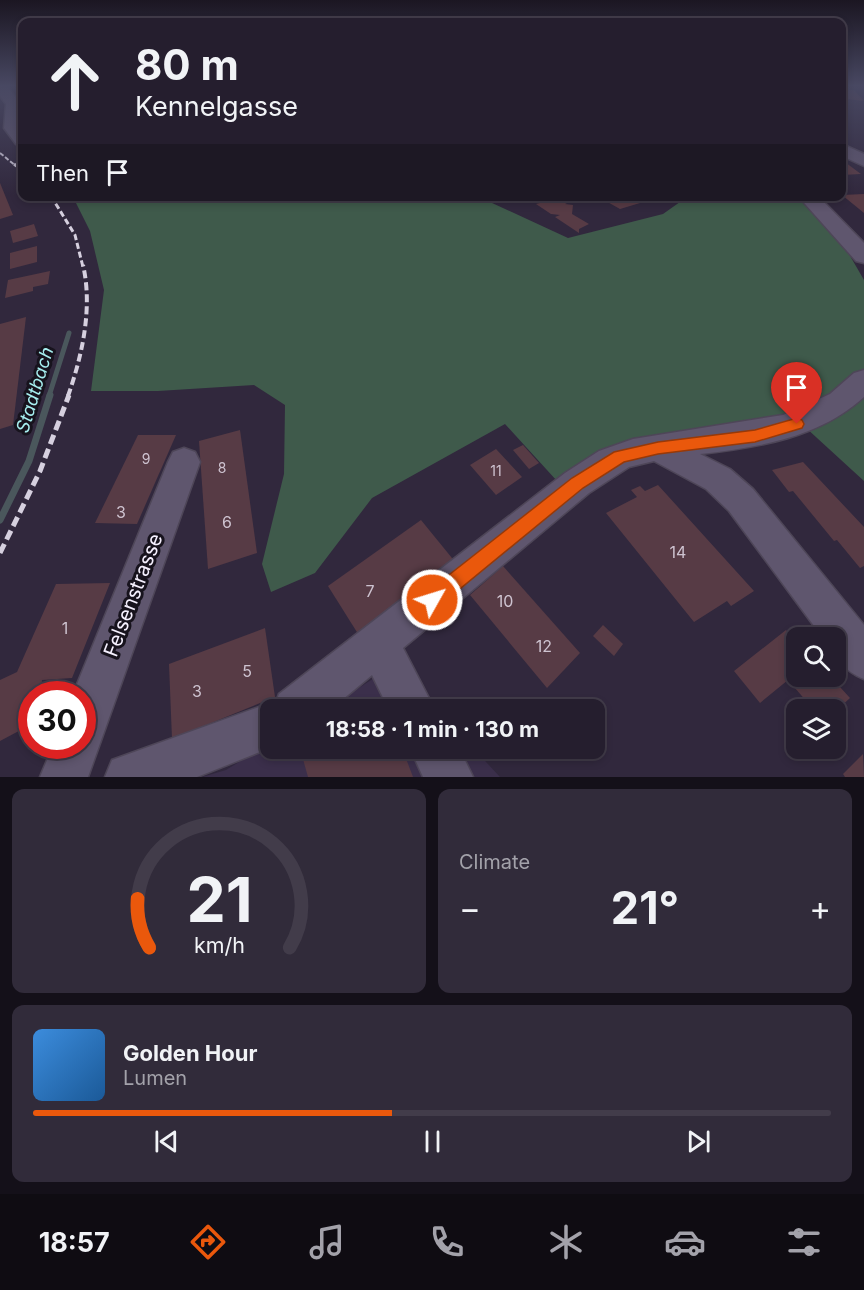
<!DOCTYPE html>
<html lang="en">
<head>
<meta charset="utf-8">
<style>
	body { margin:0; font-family:Inter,sans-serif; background:#312b3a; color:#f1f3f6; height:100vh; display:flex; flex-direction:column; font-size:22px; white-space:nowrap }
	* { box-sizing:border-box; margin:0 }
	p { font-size:20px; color:#a3a2aa }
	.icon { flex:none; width:33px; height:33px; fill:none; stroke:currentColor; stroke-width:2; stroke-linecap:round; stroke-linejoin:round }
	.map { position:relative; height:777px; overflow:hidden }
	.details { display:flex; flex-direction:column; gap:12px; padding:12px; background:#141019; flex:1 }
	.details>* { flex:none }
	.top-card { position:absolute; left:18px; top:18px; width:828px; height:183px; border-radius:12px; box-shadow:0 3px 9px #0003,0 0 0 2px #423c4a; background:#251e2e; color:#f1f3f6; overflow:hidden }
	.controls { position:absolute; left:786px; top:627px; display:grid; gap:12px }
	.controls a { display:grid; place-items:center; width:60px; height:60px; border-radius:12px; background:#251e2e; box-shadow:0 3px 9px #0003,0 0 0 2px #423c4a; font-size:30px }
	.speed { position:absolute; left:18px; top:681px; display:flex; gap:12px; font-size:30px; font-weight:700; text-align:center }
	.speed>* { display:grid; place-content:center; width:78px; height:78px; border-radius:50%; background:#251e2e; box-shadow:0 3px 9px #0003,0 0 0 2px #423c4a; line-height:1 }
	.speed .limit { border:9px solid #d22; background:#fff; color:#111 }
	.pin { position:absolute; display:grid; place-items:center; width:51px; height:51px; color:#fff; margin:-62px -26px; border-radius:50% 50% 50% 0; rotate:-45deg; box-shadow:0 0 6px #0007 }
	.pin .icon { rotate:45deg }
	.me { position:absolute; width:66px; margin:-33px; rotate:51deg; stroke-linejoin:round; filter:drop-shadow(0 0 4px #0008) }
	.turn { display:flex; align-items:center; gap:21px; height:126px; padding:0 18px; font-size:27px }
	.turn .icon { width:78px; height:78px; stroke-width:2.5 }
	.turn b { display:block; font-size:42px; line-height:51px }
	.then { display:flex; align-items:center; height:57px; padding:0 18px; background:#0003; gap:12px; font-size:22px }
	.big { font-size:45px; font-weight:700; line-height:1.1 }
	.details .tile { flex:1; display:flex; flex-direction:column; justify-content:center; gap:9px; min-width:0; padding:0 21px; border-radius:12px; background:#312b3a }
	.details .dial { align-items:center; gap:0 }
	.dial svg { height:156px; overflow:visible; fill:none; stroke:#423c4a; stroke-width:7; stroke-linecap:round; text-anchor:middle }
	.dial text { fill:#f1f3f6; stroke:none }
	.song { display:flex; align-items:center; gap:18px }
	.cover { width:72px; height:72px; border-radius:9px; background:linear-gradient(135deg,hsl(210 70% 55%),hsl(210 70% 35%)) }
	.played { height:6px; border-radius:3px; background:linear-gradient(90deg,#ea580c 45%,#423c4a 45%) }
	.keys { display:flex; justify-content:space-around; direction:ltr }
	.heat { display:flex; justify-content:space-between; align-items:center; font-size:33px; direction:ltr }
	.details .tiles { flex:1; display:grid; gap:12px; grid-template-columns:1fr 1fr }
	.tile:last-child { grid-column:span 2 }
	.trip { position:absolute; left:260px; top:699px; width:345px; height:60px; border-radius:12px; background:#251e2e; box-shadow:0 3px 9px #0003,0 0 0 2px #423c4a; font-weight:700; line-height:60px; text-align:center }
	.tabs { display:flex; height:96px; justify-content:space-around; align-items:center; background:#0f0c12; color:#a3a2aa }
	.tabs .icon { width:42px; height:42px }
	.tabs .active { color:#ea580c }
	.tabs b { font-size:27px; color:#f1f3f6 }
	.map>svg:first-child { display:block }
</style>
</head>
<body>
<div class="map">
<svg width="864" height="777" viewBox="0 0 864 777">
	<rect width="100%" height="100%" fill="#31283d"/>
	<!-- built -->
	<g fill="#3b2f4b">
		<path d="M 398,663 L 440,709 L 324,710 Z"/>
		<path d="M 270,743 L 270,748 L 474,749 L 500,777 L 202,777 L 226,770 Z"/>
	</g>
	<!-- green -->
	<path fill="#3f5a4b" d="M 73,197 L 479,197 L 568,238 L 663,214 L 687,197 L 816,197 L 864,280 L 864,481 L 793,416 L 633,438 L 598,453 L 557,481 L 505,424 L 372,498 L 315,573 L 271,592 L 262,564 L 284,474 L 285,405 L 254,385 L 158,391 L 91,391 L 104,290 L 90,231 Z"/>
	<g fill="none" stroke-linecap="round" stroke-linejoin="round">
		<!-- stream-far1 -->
		<path stroke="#4a575c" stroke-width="5" d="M 49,396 L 69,333"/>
		<!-- stream -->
		<path stroke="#4a575c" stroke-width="7" d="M 0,520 L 29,461 L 50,395"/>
	</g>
	<!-- building -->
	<g fill="#573b45">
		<path d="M 842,90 L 854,90 L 864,101 L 847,99 L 842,94 Z"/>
		<path d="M 842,160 L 861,174 L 842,175 Z"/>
		<path d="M 0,183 L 13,215 L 0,219 Z"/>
		<path d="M 864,194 L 864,213 L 842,195 Z"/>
		<path d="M 524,196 L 556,196 L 557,200 L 571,201 L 565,204 L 573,205 L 572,214 L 589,224 L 579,229 L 579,233 L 555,217 L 560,215 L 551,214 L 536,204 L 540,203 Z"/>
		<path d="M 614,196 L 648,196 L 638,201 L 640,203 L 620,209 L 604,200 Z"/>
		<path d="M 34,224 L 38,236 L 13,243 L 10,231 Z"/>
		<path d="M 37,246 L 37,262 L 10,269 L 10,253 Z"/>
		<path d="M 50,271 L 48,284 L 33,287 L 33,291 L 5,298 L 8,280 Z"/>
		<path d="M 26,317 L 13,425 L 0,429 L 0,324 Z"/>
		<path d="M 240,430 L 257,553 L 208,569 L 199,441 Z"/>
		<path d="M 138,435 L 176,435 L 137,524 L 95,523 Z"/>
		<path d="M 523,445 L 539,463 L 529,469 L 513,450 Z"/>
		<path d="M 496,449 L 522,477 L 496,495 L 470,465 Z"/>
		<path d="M 803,462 L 864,527 L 864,566 L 860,568 L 837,540 L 834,541 L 793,491 L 789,492 L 772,470 Z"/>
		<path d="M 658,485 L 754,591 L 731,606 L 727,601 L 694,622 L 606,513 L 637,497 L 631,490 L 640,486 L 645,491 Z"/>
		<path d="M 421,520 L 456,563 L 360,637 L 328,586 Z"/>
		<path d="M 503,566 L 580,653 L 547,688 L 470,595 Z"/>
		<path d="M 110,583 L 72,678 L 42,680 L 41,694 L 32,694 L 32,724 L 0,741 L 0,680 L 17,672 L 56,584 Z"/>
		<path d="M 603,625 L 623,644 L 614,656 L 593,636 Z"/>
		<path d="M 265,628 L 275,697 L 172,739 L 169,664 Z"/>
		<path d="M 786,630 L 796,641 L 796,676 L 830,676 L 850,698 L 837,710 L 814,710 L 788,680 L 760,703 L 734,671 Z"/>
		<path d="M 307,748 L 402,748 L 413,777 L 308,777 L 301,752 Z"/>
		<path d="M 863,754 L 864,777 L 845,777 L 843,774 Z"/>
	</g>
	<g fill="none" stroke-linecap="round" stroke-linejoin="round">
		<defs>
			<g id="minor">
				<path d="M 0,86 L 7,86 L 20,104 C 17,120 22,131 22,146 L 16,144 L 4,128 L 6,104 L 0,96 Z"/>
				<path d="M 842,144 L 864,154 L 864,166 L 842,156 Z"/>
				<path d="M 798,196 L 818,196 L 864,243 L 864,263 L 856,261 Z"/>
				<path d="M 864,370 L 864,397 C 819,438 759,447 700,454 L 730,469 L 753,489 L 864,625 L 864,679 C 844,671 836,659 836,638 L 823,638 L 729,511 L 706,489 L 654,461 L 629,467 L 589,493 L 403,648 L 435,710 L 389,710 L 372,675 L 330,710 L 270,710 L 270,748 L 197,777 L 105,777 L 112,760 L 270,703 L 275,705 L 279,694 L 565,473 L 599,451 L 633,439 L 783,415 L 830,394 L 854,373 Z"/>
				<path d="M 184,448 L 195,452 L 200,462 L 88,777 L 40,777 L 53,746 L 82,746 L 82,694 L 73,694 L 168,462 L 173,452 Z"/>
				<path d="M 410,748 L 459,748 L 473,777 L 423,777 Z"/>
			</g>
		</defs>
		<!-- minor casing -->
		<use href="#minor" stroke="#4e4658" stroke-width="3"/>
		<!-- minor -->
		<use href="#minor" fill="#5f566e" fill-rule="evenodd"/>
		<!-- rail-far3 -->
		<path stroke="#d6d0df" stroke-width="2" stroke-dasharray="4.5 2" stroke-linecap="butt" d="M 0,153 L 16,166"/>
		<!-- rail-far2 -->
		<g stroke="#d6d0df" stroke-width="3" stroke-dasharray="6 3" stroke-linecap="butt">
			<path d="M 14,164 L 22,170"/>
			<path d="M 51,196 L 75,235 L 83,267"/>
		</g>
		<!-- rail-far1 -->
		<path stroke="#d6d0df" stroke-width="4" stroke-dasharray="8 4" stroke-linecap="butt" d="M 68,396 C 82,356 93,308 83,265"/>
		<!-- rail -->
		<path stroke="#d6d0df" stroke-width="5" stroke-dasharray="10 5" stroke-linecap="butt" d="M 0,553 L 40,471 L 69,395"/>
	</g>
	<!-- sky -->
	<linearGradient id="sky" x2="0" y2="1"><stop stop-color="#1b1622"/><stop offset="0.44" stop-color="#484862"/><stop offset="1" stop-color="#484862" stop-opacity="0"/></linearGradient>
	<rect width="864" height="195" fill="url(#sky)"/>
	<!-- route -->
	<path fill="#ea580c" stroke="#983908" stroke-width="1.5" d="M 797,418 L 802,420 L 804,424 L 802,428 L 755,442 L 658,454 L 624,462 L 583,488 L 439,606 L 432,609 L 426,606 L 423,600 L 426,593 L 572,478 L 614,452 L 658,442 L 755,430 Z"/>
	<g text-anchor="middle" stroke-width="6" stroke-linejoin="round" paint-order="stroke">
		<!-- number labels -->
		<g font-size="14" fill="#cec3d0">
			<text x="146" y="464">9</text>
			<text x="222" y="473">8</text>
			<text x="496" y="476">11</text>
		</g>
		<!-- near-number labels -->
		<g font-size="16" fill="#cec3d0">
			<text x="121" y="518">3</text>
			<text x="227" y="528">6</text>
			<text x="678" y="558">14</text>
			<text x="370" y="597">7</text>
			<text x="505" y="607">10</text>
			<text x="65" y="634">1</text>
			<text x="544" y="652">12</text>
			<text x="247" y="677">5</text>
			<text x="197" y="697">3</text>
		</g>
		<!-- water labels -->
		<g font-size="18" font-style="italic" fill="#a7eff0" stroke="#17131d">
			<text transform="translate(35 390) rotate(-73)" y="6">Stadtbach</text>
		</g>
		<!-- near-street labels -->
		<g font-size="20" fill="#f5f0fe" stroke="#17131d">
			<text transform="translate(133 595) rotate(-69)" y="7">Felsenstrasse</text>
		</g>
	</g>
</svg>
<div class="controls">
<a><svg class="icon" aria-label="search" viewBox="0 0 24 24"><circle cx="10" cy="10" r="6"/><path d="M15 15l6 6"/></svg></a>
<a><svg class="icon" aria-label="layers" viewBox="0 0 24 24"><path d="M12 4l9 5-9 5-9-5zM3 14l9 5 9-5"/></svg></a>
</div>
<div class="speed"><div class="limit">30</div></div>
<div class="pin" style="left:797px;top:424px;background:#d93025"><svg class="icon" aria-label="arrive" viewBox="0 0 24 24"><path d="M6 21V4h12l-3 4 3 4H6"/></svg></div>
<svg class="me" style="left:432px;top:600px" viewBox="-20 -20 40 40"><circle r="17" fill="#ea580c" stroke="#fff" stroke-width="3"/><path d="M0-11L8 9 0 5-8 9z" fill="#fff"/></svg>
<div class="trip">18:58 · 1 min · 130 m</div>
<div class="top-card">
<div class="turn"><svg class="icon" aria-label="ahead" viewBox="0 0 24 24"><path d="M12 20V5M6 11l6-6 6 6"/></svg><div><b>80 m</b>Kennelgasse</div></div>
<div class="then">Then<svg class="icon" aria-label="arrive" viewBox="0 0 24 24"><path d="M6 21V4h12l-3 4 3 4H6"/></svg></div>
</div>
</div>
<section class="details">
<div class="tiles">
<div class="tile dial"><svg viewBox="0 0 100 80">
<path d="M14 69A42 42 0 1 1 86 69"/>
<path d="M14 69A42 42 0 0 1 8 44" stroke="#ea580c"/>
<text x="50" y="56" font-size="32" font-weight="700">21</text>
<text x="50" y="72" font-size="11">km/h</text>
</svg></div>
<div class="tile"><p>Climate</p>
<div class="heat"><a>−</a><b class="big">21°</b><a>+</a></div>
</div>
<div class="tile">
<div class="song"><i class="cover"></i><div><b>Golden Hour</b><p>Lumen</p></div></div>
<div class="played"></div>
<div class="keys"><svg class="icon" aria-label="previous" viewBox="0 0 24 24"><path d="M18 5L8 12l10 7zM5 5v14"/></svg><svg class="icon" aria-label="pause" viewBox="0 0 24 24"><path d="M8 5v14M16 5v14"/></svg><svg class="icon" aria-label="next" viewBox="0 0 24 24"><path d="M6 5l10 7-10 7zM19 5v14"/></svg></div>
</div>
</div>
</section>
<nav class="tabs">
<b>18:57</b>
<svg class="icon active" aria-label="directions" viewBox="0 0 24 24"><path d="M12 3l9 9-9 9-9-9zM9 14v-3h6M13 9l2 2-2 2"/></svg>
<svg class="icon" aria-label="music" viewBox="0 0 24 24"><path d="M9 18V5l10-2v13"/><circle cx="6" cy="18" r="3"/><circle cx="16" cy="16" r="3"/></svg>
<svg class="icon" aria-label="phone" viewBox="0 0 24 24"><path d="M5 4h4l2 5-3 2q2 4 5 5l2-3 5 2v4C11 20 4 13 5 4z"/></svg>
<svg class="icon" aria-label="climate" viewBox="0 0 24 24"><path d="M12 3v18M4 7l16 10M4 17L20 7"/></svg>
<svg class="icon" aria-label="car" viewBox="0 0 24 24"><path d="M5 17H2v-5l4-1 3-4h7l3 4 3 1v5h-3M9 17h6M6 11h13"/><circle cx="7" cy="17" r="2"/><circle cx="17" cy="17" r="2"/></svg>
<svg class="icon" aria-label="filters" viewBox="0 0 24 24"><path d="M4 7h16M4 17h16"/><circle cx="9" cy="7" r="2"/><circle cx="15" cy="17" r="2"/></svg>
</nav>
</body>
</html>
